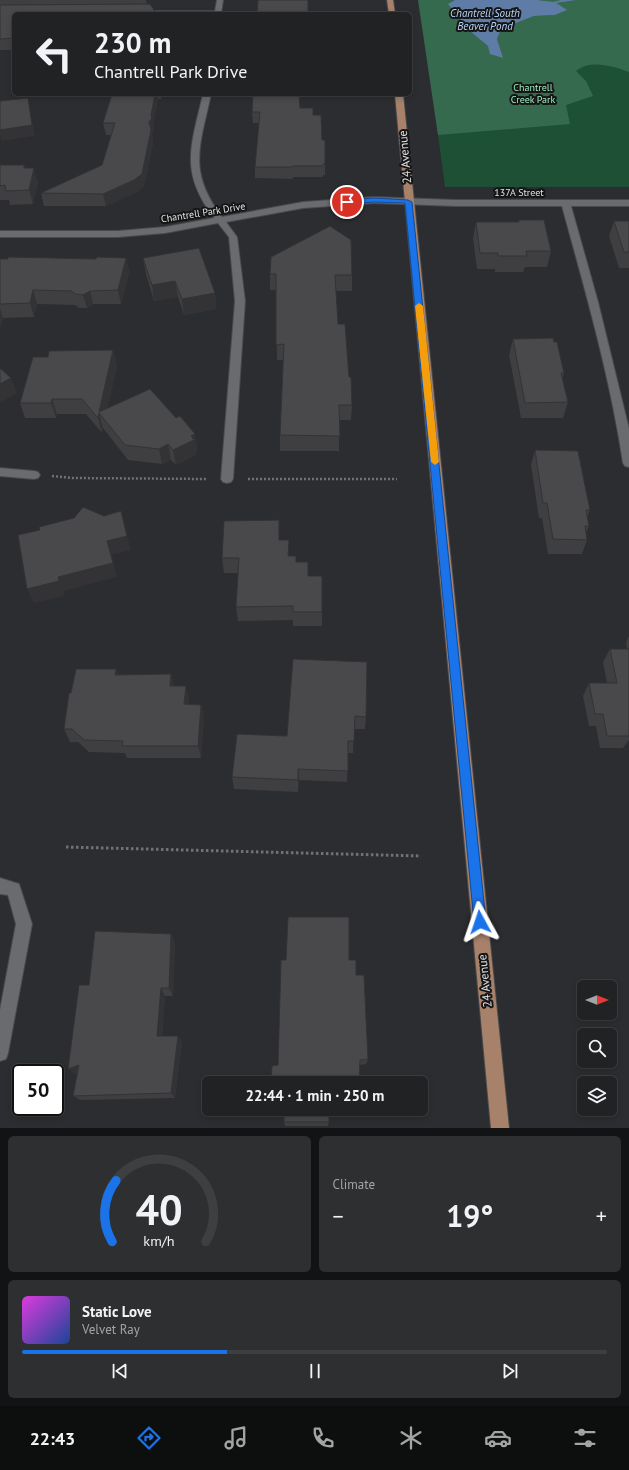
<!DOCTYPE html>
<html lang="en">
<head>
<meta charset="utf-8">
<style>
	body { margin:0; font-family:"PT Sans",sans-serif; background:#2d2f31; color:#f1f3f6; height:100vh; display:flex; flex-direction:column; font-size:15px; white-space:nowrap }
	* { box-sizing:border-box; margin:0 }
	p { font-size:13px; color:#a2a4a6 }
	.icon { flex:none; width:22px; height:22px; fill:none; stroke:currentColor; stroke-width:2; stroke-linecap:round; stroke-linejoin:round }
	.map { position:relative; height:1128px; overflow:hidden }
	.drawer { display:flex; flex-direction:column; gap:8px; padding:8px; background:#121314; flex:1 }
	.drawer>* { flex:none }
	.guide { position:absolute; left:12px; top:12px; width:400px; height:84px; border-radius:6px; box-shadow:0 2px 6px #0003,0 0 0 1px #3e3f41; background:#212224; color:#f1f3f6; overflow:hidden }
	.needle { width:26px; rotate:90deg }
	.buttons { position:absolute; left:577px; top:980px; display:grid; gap:8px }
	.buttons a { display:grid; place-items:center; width:40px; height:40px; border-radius:6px; background:#212224; box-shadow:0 2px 6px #0003,0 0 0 1px #3e3f41; font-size:20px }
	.speed { position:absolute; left:12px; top:1064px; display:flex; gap:8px; font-size:20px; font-weight:700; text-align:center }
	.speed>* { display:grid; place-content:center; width:52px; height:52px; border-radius:50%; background:#212224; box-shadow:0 2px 6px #0003,0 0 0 1px #3e3f41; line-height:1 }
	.speed .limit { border:2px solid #111; border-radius:6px; background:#fff; color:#111 }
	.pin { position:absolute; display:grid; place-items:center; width:34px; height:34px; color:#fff; margin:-17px; border:2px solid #fff; border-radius:50%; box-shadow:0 1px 4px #0007 }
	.me { position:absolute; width:44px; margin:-22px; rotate:355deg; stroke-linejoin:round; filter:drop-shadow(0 0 3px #0008) }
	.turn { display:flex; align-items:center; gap:14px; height:84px; padding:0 16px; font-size:18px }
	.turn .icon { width:52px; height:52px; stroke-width:2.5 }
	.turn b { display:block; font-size:28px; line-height:34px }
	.big { font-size:30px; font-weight:600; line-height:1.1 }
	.drawer .tile { flex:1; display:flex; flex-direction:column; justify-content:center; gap:6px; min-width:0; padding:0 14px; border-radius:6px; background:#2d2f31 }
	.drawer .dial { align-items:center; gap:0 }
	.dial svg { height:104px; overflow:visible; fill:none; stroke:#3e3f41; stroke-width:7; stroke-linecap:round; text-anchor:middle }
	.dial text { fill:#f1f3f6; stroke:none }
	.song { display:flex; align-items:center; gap:12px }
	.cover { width:48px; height:48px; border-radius:6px; background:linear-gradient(135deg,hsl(300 70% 55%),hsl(220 70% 35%)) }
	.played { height:4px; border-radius:2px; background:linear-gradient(90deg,#1a73e8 35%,#3e3f41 35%) }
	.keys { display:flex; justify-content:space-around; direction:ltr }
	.heat { display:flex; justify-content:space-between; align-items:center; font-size:22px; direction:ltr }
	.drawer .tiles { flex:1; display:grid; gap:8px; grid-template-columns:1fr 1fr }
	.tile:last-child { grid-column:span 2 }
	.trip { position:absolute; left:202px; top:1076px; width:226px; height:40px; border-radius:6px; background:#212224; box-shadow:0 2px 6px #0003,0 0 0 1px #3e3f41; font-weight:600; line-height:40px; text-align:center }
	.menu { display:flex; height:64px; justify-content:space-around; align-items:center; background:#0d0e0e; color:#a2a4a6 }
	.menu .icon { width:28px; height:28px }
	.menu .on { color:#1a73e8 }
	.menu b { font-size:18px; color:#f1f3f6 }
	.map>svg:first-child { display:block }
</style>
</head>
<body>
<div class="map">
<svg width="629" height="1128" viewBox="0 0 629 1128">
	<rect width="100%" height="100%" fill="#2c2d30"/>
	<!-- green -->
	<path fill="#1d5035" d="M 420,0 L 629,0 L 629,187 L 445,187 Z"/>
	<!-- forest -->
	<path fill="#366a4e" d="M 418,0 L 455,0 L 449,4 L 471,32 L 502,57 L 497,39 L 501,29 L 534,16 L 555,15 L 566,10 L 555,2 L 537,0 L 629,0 L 629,72 C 613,66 590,59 576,71 L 586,81 L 593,96 L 566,105 L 570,124 L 438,135 Z"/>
	<!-- water -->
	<path fill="#5f7ca6" d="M 455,0 L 537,0 L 555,2 L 567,10 L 555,15 L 534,16 L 501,29 L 497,39 L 503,58 L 490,54 L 488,46 L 471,32 L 448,4 Z"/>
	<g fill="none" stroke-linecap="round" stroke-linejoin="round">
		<!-- stream -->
		<path fill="#5f7ca6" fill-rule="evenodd" d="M 576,0 L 555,3 L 553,2 L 561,0 Z"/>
		<defs>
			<g id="minor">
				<path d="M 217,0 L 223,0 L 221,14 L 138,13 L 141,11 L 215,11 Z"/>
				<path d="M 203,94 L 211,94 C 200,146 187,171 222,217 L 303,202 L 374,197 L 455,200 L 629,200 L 629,206 L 571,206 L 598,302 L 629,429 L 629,467 L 625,466 L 623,463 C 610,376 585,290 562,206 L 455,206 L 374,203 L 303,208 L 226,222 L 237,237 L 245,301 L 233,479 L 231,482 L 227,483 L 223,482 L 221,479 L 235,301 L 229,237 L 218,223 L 165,233 L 118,237 L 0,237 L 0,231 L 118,231 L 165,227 L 214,218 C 179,171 191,147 203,94 Z"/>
				<path d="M 0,468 L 34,471 L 38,472 L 40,475 L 38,478 L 34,479 L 0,476 Z"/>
				<path d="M 0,878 L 19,884 L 32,924 L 8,1053 L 6,1059 L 0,1061 L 0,1010 L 16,924 L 8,895 L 0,894 Z"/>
			</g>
			<g id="major">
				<path d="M 387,0 L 393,0 L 395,14 L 389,14 Z"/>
				<path d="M 395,94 L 403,94 L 509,1128 L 491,1128 Z"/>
			</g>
		</defs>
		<!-- minor casing -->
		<use href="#minor" stroke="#494a4d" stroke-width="2"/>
		<!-- major casing -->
		<use href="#major" stroke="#494a4d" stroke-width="2"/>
		<!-- path-far1 -->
		<g stroke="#717274" stroke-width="2.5" stroke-dasharray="2 2" stroke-linecap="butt">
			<path d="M 52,476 L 73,478 L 207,479"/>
			<path d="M 248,479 L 397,479"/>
		</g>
		<!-- path -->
		<path stroke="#717274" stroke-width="3" stroke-dasharray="2.5 2.5" stroke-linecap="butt" d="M 66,847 L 421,856"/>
		<!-- minor -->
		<use href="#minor" fill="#696b6e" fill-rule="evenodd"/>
		<!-- major -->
		<use href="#major" fill="#a7816a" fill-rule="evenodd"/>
	</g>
	<!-- wall -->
	<g fill="#3f3e40">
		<path d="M 0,0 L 146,0 L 147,4 L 14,14 L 14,50 L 0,50 Z"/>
		<path d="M 112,94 L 162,94 L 161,99 L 158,99 L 153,125 L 154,130 L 152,133 L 153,143 L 144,186 L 137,192 L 106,206 L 44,206 L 41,193 L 102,165 L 111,135 L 106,135 L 103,123 Z"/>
		<path d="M 300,108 L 313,115 L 322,140 L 325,140 L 325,175 L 323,175 L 323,177 L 293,177 L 293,179 L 255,178 L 255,167 L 259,123 L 253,123 L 252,112 Z"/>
		<path d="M 0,165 L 24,165 L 25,168 L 38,182 L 33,204 L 10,205 L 9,200 L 0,200 Z"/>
		<path d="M 519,220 L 551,251 L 547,267 L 525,267 L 523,272 L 495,272 L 495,269 L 477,269 L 473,238 L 476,222 L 518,222 Z"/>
		<path d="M 614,221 L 629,221 L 629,268 L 619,268 L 609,236 Z"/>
		<path d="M 126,258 L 129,272 L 121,304 L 93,304 L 87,308 L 79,308 L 75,305 L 37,304 L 34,317 L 3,318 L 0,327 L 0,259 L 96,259 Z"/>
		<path d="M 143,258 L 215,293 L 216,309 L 184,315 L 178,297 L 154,301 L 146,274 Z"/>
		<path d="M 270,274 L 352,275 L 352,291 L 336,291 L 338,324 L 349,377 L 352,405 L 351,420 L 339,420 L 339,451 L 280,451 L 280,435 L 283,360 L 277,360 L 276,290 L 270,290 Z"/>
		<path d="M 513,339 L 564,373 L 562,380 L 568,402 L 563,418 L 521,418 L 509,355 Z"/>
		<path d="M 113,350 L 117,366 L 107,408 L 198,449 L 196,450 L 196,455 L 176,465 L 171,460 L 162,464 L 128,460 L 103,428 L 102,433 L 86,414 L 57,414 L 56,418 L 25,418 L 20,403 L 48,357 Z"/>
		<path d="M 535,450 L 590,510 L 587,517 L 589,526 L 586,533 L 587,540 L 582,554 L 548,554 L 542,518 L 539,518 L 531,465 Z"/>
		<path d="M 280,540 L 289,556 L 296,562 L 308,576 L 322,576 L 322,626 L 293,626 L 293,620 L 238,621 L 236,607 L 238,573 L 224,573 L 222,558 Z"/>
		<path d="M 629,636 L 629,740 L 623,748 L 600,748 L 596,726 L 589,726 L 583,696 L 589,683 L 607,683 L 603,662 L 610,649 L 627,649 L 626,642 Z"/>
		<path d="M 293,659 L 366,717 L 365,729 L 354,729 L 353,753 L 348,753 L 347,782 L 299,780 L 298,792 L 234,789 L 232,777 L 287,736 Z"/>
		<path d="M 116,669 L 118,675 L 171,674 L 174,686 L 189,698 L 188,704 L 201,705 L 204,717 L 201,758 L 127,758 L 125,753 L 89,752 L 78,742 L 70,742 L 64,729 L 71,693 Z"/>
		<path d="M 171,934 L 175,942 L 173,996 L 165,996 L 162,1036 L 178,1036 L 182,1042 L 175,1098 L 81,1100 L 73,1096 L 78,1073 L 75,1074 L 89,985 Z"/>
		<path d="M 349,960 L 356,975 L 368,1059 L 366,1064 L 360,1065 L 278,1065 Z"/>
		<path d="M 284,1122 L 329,1122 L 328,1126 L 285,1126 Z"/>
	</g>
	<!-- shaded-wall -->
	<g fill="#333234">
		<path d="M 155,94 L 158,94 L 158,99 L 153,125 L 154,130 L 152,133 L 153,143 L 144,186 L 137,192 L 106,206 L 103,194 L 149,122 L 151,115 Z"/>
		<path d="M 28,98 L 30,109 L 35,136 L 2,141 L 0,135 L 0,130 Z"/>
		<path d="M 34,168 L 38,182 L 33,204 L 29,190 Z"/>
		<path d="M 126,258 L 129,272 L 121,304 L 118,290 Z"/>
		<path d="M 175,281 L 178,297 L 154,301 L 152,285 Z"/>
		<path d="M 33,290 L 37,304 L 34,317 L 30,303 Z"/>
		<path d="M 90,291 L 93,304 L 87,308 L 83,295 Z"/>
		<path d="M 215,293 L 216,309 L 184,315 L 182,299 Z"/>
		<path d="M 0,308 L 3,318 L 0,327 Z"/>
		<path d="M 113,350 L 117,366 L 105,420 L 99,412 Z"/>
		<path d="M 11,378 L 17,393 L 0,403 L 0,384 Z"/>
		<path d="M 52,399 L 57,414 L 56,418 L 51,403 Z"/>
		<path d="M 99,413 L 103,428 L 102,433 L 98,418 Z"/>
		<path d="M 195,434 L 198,449 L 196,450 L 196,455 L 176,465 L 173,450 L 191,436 Z"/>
		<path d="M 168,444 L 171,460 L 162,464 L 159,449 Z"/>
		<path d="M 127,536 L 131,550 L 112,555 L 117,577 L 64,591 L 65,596 L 34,603 L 27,589 L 58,577 L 107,541 Z"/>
		<path d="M 116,669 L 121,682 L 115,675 Z"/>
		<path d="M 171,674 L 174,687 L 170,686 Z"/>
		<path d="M 186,686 L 189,698 L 187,717 L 184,704 Z"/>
		<path d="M 201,705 L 204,717 L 201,758 L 198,746 Z"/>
		<path d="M 298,769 L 299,780 L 298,792 Z"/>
		<path d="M 171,934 L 175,942 L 173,996 L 169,988 Z"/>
		<path d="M 161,988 L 165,996 L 161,1042 L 157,1036 Z"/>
		<path d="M 178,1036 L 182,1042 L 175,1098 L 171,1093 Z"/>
		<path d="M 79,1065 L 86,1070 L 75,1074 L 68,1069 Z"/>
	</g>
	<!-- building -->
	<g fill="#49484b" stroke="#333234">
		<path d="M 258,0 L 308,0 L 308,14 L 257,14 Z"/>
		<path d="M 150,4 L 157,14 L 14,14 L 14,38 L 0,39 L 0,5 Z"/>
		<path d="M 112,94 L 155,94 L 151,115 L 152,118 L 149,122 L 151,130 L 142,174 L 134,180 L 103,194 L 41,193 L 102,165 L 115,123 L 103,123 Z"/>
		<path d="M 253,94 L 299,94 L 300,108 L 313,108 L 313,115 L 321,115 L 322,140 L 325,140 L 325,164 L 323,164 L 323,166 L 293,166 L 293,167 L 255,167 L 260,112 L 252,112 Z"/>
		<path d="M 28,98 L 32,125 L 0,130 L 0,101 Z"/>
		<path d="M 0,165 L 24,165 L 24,168 L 34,168 L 29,190 L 6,191 L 5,185 L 0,186 Z"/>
		<path d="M 519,220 L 544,220 L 551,251 L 526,251 L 527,256 L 498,256 L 498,253 L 480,253 L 476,222 L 519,222 Z"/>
		<path d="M 614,221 L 629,221 L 629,252 L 624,252 Z"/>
		<path d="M 330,226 L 351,240 L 352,275 L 335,275 L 338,324 L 345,324 L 349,377 L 351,377 L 352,405 L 339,405 L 340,436 L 280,435 L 284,344 L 276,345 L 276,274 L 270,274 L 271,257 Z"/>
		<path d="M 199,248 L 215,293 L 182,299 L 175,281 L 152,285 L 143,258 Z"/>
		<path d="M 8,257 L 96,259 L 97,257 L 126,258 L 118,290 L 90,291 L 83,295 L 75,294 L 72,291 L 33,290 L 30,303 L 0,304 L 0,259 L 8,259 Z"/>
		<path d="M 553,338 L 554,342 L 557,342 L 564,373 L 561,373 L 568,402 L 525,403 L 513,339 Z"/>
		<path d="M 113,350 L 99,412 L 150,389 L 176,418 L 180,416 L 195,434 L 191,436 L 194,440 L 173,450 L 168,444 L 159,449 L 125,445 L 99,413 L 98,418 L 82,399 L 52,399 L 51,403 L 20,403 L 33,357 L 48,357 L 49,351 Z"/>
		<path d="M 0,368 L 11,378 L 0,384 Z"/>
		<path d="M 535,450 L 578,451 L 590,510 L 586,510 L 589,526 L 585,526 L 587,540 L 553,539 L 547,503 L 543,503 Z"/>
		<path d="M 83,507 L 104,516 L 121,511 L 127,536 L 107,541 L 113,563 L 58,577 L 59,581 L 27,589 L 18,535 L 40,530 L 39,527 L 74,518 Z"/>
		<path d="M 279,520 L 279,540 L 289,540 L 288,556 L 296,556 L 296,562 L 308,562 L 308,576 L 322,576 L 322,612 L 293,612 L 293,606 L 236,607 L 239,558 L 222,558 L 224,521 Z"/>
		<path d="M 610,649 L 629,649 L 629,736 L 607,736 L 603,714 L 595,714 L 589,683 L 617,683 Z"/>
		<path d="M 293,659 L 367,662 L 366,717 L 355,716 L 354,741 L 348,741 L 348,771 L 298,769 L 298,780 L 232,777 L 237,734 L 287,736 Z"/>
		<path d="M 76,669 L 116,669 L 115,675 L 171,674 L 170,686 L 186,686 L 184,704 L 201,705 L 198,746 L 122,746 L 123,741 L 84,740 L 72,729 L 64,729 L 69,693 L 71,693 Z"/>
		<path d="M 288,917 L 349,917 L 349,960 L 356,960 L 356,975 L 364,975 L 368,1059 L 360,1060 L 359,1083 L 271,1083 L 272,1066 L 278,1065 L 281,960 L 286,960 Z"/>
		<path d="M 95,931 L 171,934 L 169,988 L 161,988 L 157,1036 L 178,1036 L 171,1093 L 73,1096 L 79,1065 L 68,1069 L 79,985 L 89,985 Z"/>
		<rect x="284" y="1109" width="45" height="13"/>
	</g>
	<!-- route -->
	<path fill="#1a73e8" stroke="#114b97" d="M 374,198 L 408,200 L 412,202 L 486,922 L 484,927 L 480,928 L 476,927 L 474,922 L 405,203 L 374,202 L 347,204 L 344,202 L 347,200 Z"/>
	<!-- slow -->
	<path fill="#f59e0b" d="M 419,303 L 423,306 L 439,462 L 435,465 L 431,462 L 415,306 Z"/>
	<g text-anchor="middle" stroke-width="4" stroke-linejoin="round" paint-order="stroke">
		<!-- far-park labels -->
		<g font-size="10" fill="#9eefbf" stroke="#151516">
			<text x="533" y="91">Chantrell<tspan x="533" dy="12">Creek Park</tspan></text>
		</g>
		<!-- far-street labels -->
		<g font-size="10" fill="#e0e1e3" stroke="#151516">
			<text x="519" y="196">137A Street</text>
			<text transform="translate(203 212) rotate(-9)" y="4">Chantrell Park Drive</text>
		</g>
		<!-- far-water labels -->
		<g font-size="11" font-style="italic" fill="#b9d5fc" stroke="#151516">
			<text x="485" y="17">Chantrell South<tspan x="485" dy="13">Beaver Pond</tspan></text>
		</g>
		<!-- street labels -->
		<g font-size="12" fill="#e0e1e3" stroke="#151516">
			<text transform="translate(405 157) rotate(-95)" y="4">24 Avenue</text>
			<text transform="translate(485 981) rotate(-96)" y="4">24 Avenue</text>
		</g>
	</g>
</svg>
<div class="buttons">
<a><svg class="needle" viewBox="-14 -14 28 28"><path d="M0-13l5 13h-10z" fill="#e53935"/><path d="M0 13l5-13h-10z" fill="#a2a4a6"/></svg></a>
<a><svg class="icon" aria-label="search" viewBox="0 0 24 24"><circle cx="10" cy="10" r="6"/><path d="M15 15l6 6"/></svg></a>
<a><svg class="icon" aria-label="layers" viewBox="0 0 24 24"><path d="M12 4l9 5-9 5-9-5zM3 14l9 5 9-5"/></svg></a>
</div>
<div class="speed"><div class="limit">50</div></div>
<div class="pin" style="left:347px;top:202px;background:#d93025"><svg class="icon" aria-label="arrive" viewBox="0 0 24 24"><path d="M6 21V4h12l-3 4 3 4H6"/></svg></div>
<svg class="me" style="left:480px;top:922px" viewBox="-20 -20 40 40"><path d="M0-17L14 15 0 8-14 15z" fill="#1a73e8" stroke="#fff" stroke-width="4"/></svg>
<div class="trip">22:44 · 1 min · 250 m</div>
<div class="guide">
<div class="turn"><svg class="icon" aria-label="left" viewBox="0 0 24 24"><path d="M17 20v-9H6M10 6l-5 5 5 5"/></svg><div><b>230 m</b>Chantrell Park Drive</div></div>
</div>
</div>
<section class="drawer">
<div class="tiles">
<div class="tile dial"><svg viewBox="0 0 100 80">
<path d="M14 69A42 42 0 1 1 86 69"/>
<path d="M14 69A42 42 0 0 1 17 22" stroke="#1a73e8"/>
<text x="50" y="56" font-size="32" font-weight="700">40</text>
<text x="50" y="72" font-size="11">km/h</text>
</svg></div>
<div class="tile"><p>Climate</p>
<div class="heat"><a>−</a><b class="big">19°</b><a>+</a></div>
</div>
<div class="tile">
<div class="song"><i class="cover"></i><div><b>Static Love</b><p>Velvet Ray</p></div></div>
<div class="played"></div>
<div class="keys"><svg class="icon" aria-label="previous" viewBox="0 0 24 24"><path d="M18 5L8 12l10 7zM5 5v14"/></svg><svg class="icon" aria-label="pause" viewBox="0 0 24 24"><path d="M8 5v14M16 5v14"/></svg><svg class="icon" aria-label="next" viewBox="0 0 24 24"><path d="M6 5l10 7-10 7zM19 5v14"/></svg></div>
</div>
</div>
</section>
<nav class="menu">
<b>22:43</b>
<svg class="icon on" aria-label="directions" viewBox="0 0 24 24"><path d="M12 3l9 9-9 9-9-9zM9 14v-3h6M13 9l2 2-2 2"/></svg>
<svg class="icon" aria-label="music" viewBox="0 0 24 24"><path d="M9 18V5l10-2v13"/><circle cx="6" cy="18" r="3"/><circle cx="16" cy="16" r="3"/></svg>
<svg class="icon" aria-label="phone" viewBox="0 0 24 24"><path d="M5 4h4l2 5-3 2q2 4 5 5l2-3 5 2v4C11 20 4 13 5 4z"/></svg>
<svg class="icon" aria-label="climate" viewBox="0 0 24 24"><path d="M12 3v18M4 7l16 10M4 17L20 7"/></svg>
<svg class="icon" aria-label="car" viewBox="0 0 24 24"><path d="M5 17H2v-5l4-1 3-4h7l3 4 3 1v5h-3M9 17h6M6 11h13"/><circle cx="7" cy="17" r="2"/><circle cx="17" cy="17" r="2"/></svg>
<svg class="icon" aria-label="filters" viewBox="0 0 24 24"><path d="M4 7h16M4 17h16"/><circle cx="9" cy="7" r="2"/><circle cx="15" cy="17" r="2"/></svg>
</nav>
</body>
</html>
